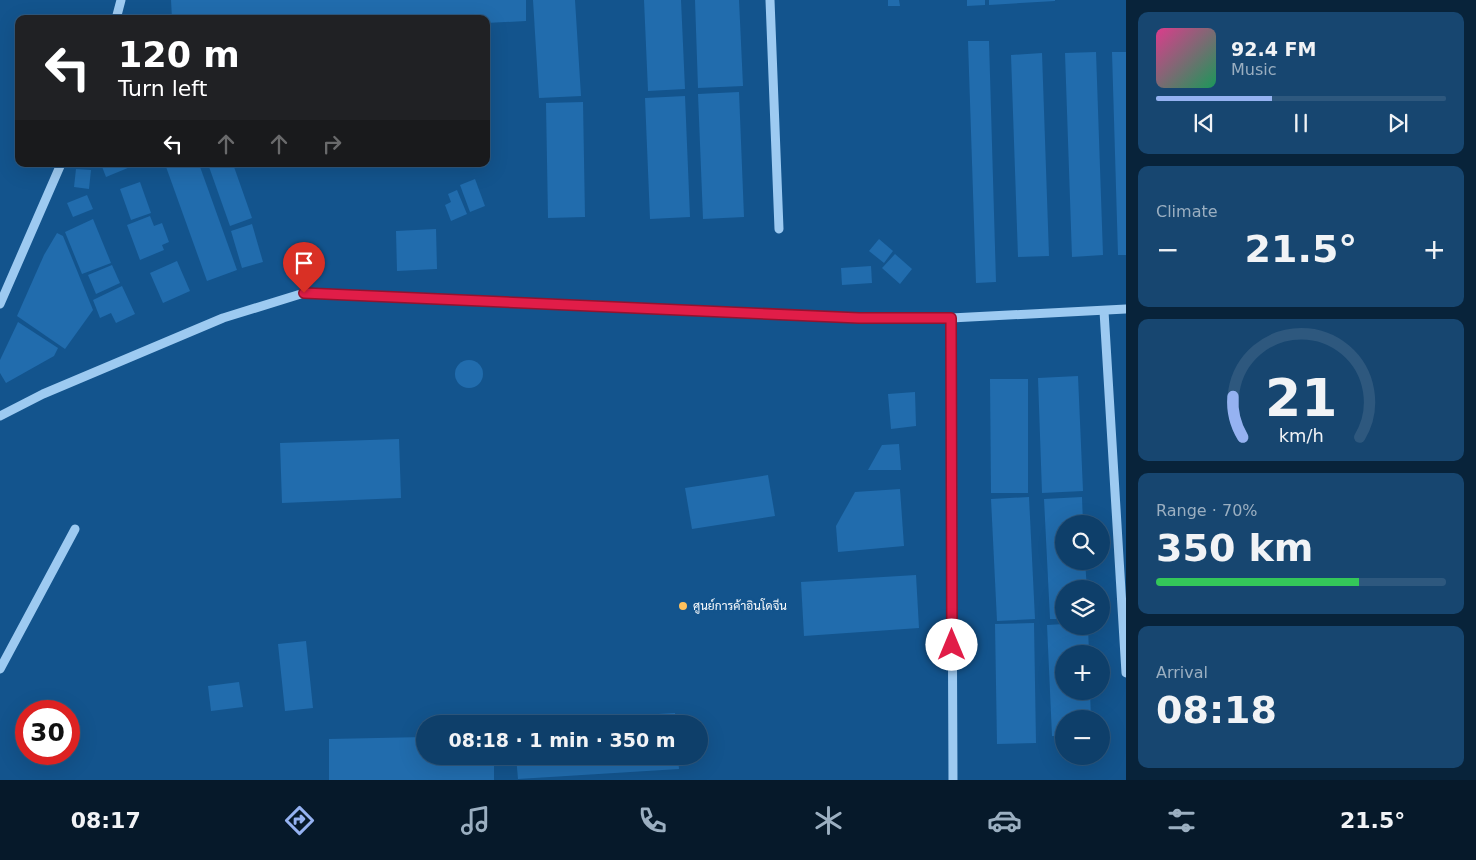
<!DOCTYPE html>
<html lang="en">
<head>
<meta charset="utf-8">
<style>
	body { margin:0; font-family:"DejaVu Sans",Sarabun,sans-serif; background:#174670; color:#f1f3f6; height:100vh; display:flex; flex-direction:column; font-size:19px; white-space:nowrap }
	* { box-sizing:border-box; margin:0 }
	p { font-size:16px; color:#9bafc1 }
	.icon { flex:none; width:28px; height:28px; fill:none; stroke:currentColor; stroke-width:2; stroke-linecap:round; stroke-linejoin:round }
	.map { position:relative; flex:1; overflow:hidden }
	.sheet { display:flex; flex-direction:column; gap:12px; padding:12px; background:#08233a; width:350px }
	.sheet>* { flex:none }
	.top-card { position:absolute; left:15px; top:15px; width:475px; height:152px; border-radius:10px; box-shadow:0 5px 20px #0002,0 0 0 1px #2e587e; background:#202124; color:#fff; overflow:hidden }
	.buttons { position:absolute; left:1055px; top:515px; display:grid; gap:10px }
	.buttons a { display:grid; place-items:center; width:55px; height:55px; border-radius:50%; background:#0e3f6a; box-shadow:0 5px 20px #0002,0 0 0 1px #2e587e; font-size:25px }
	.speed { position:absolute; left:15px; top:700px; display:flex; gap:10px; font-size:25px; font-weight:700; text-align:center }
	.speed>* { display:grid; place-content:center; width:65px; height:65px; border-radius:50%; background:#0e3f6a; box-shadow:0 5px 20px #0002,0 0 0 1px #2e587e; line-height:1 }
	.speed .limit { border:8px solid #d22; background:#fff; color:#111 }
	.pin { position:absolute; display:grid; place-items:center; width:42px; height:42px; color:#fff; margin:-51px -21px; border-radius:50% 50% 50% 0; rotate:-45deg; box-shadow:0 0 5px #0007 }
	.pin .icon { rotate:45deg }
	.me { position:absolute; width:55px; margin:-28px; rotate:0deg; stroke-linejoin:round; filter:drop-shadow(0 0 4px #0008) }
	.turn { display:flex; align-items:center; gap:18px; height:105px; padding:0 20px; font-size:22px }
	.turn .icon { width:65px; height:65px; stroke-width:2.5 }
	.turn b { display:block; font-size:35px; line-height:42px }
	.lanes { display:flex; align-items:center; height:48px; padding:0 20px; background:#0003; justify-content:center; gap:25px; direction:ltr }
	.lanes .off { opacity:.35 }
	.big { font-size:38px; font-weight:800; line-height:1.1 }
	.sheet .card { flex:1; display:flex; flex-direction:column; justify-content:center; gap:8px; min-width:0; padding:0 18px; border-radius:10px; background:#174670 }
	.sheet .dial { align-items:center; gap:0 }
	.dial svg { height:130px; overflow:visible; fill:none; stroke:#2e587e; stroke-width:7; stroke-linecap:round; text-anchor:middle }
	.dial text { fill:#f1f3f6; stroke:none }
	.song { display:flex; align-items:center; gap:15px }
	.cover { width:60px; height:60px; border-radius:8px; background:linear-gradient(135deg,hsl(330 70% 55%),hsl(150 70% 35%)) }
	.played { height:5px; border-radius:2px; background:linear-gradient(90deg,#95b2f1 40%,#2e587e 40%) }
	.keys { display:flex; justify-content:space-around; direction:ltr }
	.heat { display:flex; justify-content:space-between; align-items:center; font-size:28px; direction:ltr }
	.charge { height:8px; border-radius:4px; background:linear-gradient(90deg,#34c759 70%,#2e587e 0) }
	.trip { position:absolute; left:416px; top:715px; width:292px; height:50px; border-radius:25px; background:#0e3f6a; box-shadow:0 5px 20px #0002,0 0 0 1px #2e587e; font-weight:800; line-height:50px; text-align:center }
	.menu { display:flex; height:80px; justify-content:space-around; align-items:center; background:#06192a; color:#9bafc1 }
	.menu .icon { width:35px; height:35px }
	.menu .current { color:#95b2f1 }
	.menu b { font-size:22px; color:#f1f3f6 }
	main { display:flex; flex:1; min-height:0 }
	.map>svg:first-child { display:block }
</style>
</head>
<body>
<main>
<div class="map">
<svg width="1126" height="780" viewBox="0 0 1126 780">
	<rect width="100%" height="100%" fill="#13548d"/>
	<!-- building -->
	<g fill="#216cad">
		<path d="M 171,0 L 526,0 L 526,21 L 486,23 L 486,19 L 172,19 Z"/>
		<path d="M 533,0 L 575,0 L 581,96 L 539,98 Z"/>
		<path d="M 644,0 L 681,0 L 685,89 L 648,91 Z"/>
		<path d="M 695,0 L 739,0 L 743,86 L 698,88 Z"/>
		<path d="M 888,0 L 899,0 L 900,6 L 888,6 Z"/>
		<path d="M 967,0 L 985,0 L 985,5 L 967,6 Z"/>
		<path d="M 989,0 L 1055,0 L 1055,1 L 989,5 Z"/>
		<path d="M 968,41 L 989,41 L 996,282 L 976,283 Z"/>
		<path d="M 1096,52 L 1103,255 L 1072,257 L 1065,53 Z"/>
		<path d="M 1112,52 L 1126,52 L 1126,255 L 1118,255 Z"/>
		<path d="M 1042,53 L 1049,256 L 1018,257 L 1011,55 Z"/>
		<path d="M 739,92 L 744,217 L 703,219 L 698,94 Z"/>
		<path d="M 685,96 L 690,217 L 650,219 L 645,98 Z"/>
		<path d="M 583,102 L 585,217 L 548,218 L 546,103 Z"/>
		<path d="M 101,164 L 134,164 L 135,165 L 106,177 Z"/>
		<path d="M 165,164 L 199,164 L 237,270 L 207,281 Z"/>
		<path d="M 208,164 L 233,164 L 252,218 L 230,226 Z"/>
		<path d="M 76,169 L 91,170 L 89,189 L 74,187 Z"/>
		<path d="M 475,179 L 485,206 L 470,212 L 460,185 Z"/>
		<path d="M 140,182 L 151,213 L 131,220 L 120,189 Z"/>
		<path d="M 457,190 L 467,214 L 451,221 L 445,205 L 451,202 L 448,194 Z"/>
		<path d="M 87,195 L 93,209 L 73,217 L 67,203 Z"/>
		<path d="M 150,216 L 154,226 L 162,223 L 169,242 L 162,245 L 164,250 L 140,260 L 127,225 Z"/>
		<path d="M 93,219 L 111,263 L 82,274 L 65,232 Z"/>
		<path d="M 252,224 L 263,262 L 242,268 L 231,231 Z"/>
		<path d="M 436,229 L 437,269 L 397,271 L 396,231 Z"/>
		<path d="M 57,233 L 63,236 L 93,310 L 65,349 L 17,316 L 44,255 Z"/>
		<path d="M 879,239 L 893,251 L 884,263 L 869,251 Z"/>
		<path d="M 895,254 L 912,269 L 900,284 L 882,268 Z"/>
		<path d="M 177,261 L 190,291 L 163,303 L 150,273 Z"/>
		<path d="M 112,265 L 120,283 L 96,294 L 88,275 Z"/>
		<path d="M 871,266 L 872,283 L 842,285 L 841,268 Z"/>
		<path d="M 122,286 L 135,314 L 116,323 L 111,313 L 100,318 L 93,300 Z"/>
		<path d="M 18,322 L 58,348 L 54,356 L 6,383 L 0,373 L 0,360 Z"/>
		<circle cx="469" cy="374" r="14"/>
		<path d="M 1078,376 L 1083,491 L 1042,493 L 1038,378 Z"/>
		<path d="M 990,379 L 1028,379 L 1028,493 L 991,493 Z"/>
		<path d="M 915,392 L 916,426 L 891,429 L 888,394 Z"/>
		<path d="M 399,439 L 401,498 L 282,503 L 280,443 Z"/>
		<path d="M 899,444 L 901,470 L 868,470 L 882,445 Z"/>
		<path d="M 768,475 L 775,516 L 692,529 L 685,488 Z"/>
		<path d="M 900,489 L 904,546 L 838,552 L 836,526 L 855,492 Z"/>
		<path d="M 1029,497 L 1035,619 L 997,621 L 991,499 Z"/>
		<path d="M 1082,497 L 1083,524 L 1064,524 L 1064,561 L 1085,561 L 1087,589 L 1064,589 L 1064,619 L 1050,619 L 1044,499 Z"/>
		<path d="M 916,575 L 919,628 L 804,636 L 801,582 Z"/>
		<path d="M 1034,623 L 1036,743 L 997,744 L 995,624 Z"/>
		<path d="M 1064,624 L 1064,626 L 1088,626 L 1089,654 L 1064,654 L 1064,691 L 1090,691 L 1091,719 L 1064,719 L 1064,736 L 1052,736 L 1047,625 Z"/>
		<path d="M 306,641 L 313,708 L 285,711 L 278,644 Z"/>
		<path d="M 239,682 L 243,707 L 211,711 L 208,686 Z"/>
		<path d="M 675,713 L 676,724 L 524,724 L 524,722 Z"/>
		<path d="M 425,737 L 425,756 L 494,756 L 494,780 L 329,780 L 329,739 Z"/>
		<path d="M 516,756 L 678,756 L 679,769 L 518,779 Z"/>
	</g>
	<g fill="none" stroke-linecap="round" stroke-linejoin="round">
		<!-- minor -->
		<g stroke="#9dcaf1" stroke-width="9">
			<path d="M 770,0 L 779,229"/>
			<path d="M 116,19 L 121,0"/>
			<path d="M 0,304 L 61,164"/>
			<path d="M 1104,311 L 1126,673"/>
			<path d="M 951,318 L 953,780"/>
			<path d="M 0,416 L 43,394 L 223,318 L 304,293 L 859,318 L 951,318 L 1126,309"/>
			<path d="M 0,669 L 75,529"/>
		</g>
	</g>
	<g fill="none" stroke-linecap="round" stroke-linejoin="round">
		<defs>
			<path id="route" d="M 304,293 L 859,318 L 951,318 L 952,645"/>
		</defs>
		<!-- route casing -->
		<use href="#route" stroke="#92132f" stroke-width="12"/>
		<!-- route -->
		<use href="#route" stroke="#e11d48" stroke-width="9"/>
	</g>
	<!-- markers -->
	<circle fill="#ffc15d" stroke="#13548d" stroke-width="2" cx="683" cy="606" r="5"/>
	<g text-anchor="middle" stroke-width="5" stroke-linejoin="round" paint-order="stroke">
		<!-- poi labels -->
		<g font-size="12" fill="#fff" stroke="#13548d" text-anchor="start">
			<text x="693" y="610">ศูนย์การค้าอินโดจีน</text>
		</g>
	</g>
</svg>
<div class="buttons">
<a><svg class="icon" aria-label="search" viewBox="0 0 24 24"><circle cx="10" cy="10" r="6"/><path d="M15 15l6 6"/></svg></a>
<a><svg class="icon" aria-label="layers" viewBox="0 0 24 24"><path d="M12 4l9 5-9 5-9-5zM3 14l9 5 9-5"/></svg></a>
<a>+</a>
<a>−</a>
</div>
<div class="speed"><div class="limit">30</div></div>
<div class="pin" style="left:304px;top:293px;background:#d93025"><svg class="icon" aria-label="arrive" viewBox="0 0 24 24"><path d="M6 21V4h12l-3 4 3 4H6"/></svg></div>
<svg class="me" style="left:952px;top:645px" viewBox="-20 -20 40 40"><circle r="19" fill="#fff"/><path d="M0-13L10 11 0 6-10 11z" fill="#e11d48"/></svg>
<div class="trip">08:18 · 1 min · 350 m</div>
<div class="top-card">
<div class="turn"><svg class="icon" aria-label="left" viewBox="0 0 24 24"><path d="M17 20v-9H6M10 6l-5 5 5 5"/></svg><div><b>120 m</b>Turn left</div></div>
<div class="lanes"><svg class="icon" aria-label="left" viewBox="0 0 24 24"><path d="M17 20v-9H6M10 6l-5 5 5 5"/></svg><svg class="icon off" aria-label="ahead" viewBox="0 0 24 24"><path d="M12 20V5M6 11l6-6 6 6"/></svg><svg class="icon off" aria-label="ahead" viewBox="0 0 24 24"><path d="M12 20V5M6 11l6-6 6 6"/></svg><svg class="icon off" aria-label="right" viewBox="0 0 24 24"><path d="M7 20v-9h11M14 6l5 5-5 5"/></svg></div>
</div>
</div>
<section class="sheet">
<div class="card">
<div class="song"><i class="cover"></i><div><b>92.4 FM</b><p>Music</p></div></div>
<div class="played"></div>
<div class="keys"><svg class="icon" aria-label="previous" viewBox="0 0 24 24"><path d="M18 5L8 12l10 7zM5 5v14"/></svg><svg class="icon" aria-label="pause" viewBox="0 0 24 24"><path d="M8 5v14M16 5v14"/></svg><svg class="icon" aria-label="next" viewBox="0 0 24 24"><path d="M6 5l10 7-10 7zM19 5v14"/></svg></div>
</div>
<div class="card"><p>Climate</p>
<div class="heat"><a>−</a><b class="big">21.5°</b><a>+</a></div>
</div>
<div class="card dial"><svg viewBox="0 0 100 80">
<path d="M14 69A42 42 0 1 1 86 69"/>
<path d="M14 69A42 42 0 0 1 8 44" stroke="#95b2f1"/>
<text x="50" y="56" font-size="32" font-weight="700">21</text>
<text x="50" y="72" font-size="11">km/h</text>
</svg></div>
<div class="card"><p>Range · 70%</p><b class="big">350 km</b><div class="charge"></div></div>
<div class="card"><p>Arrival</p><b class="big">08:18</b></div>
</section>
</main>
<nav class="menu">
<b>08:17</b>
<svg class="icon current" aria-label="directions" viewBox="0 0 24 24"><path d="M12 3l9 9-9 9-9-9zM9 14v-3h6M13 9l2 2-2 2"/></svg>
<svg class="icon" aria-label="music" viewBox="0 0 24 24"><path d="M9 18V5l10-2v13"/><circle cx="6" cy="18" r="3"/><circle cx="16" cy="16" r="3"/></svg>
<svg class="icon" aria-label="phone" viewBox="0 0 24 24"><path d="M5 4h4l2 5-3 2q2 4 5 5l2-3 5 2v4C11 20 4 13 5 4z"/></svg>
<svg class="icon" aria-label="climate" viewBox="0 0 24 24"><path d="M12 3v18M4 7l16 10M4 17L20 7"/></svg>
<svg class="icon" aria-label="car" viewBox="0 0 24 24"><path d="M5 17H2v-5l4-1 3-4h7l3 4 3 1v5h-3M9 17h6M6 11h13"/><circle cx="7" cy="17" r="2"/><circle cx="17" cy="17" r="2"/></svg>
<svg class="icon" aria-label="filters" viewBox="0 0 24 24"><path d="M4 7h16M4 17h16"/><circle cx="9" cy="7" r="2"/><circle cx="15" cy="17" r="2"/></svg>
<b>21.5°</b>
</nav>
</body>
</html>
